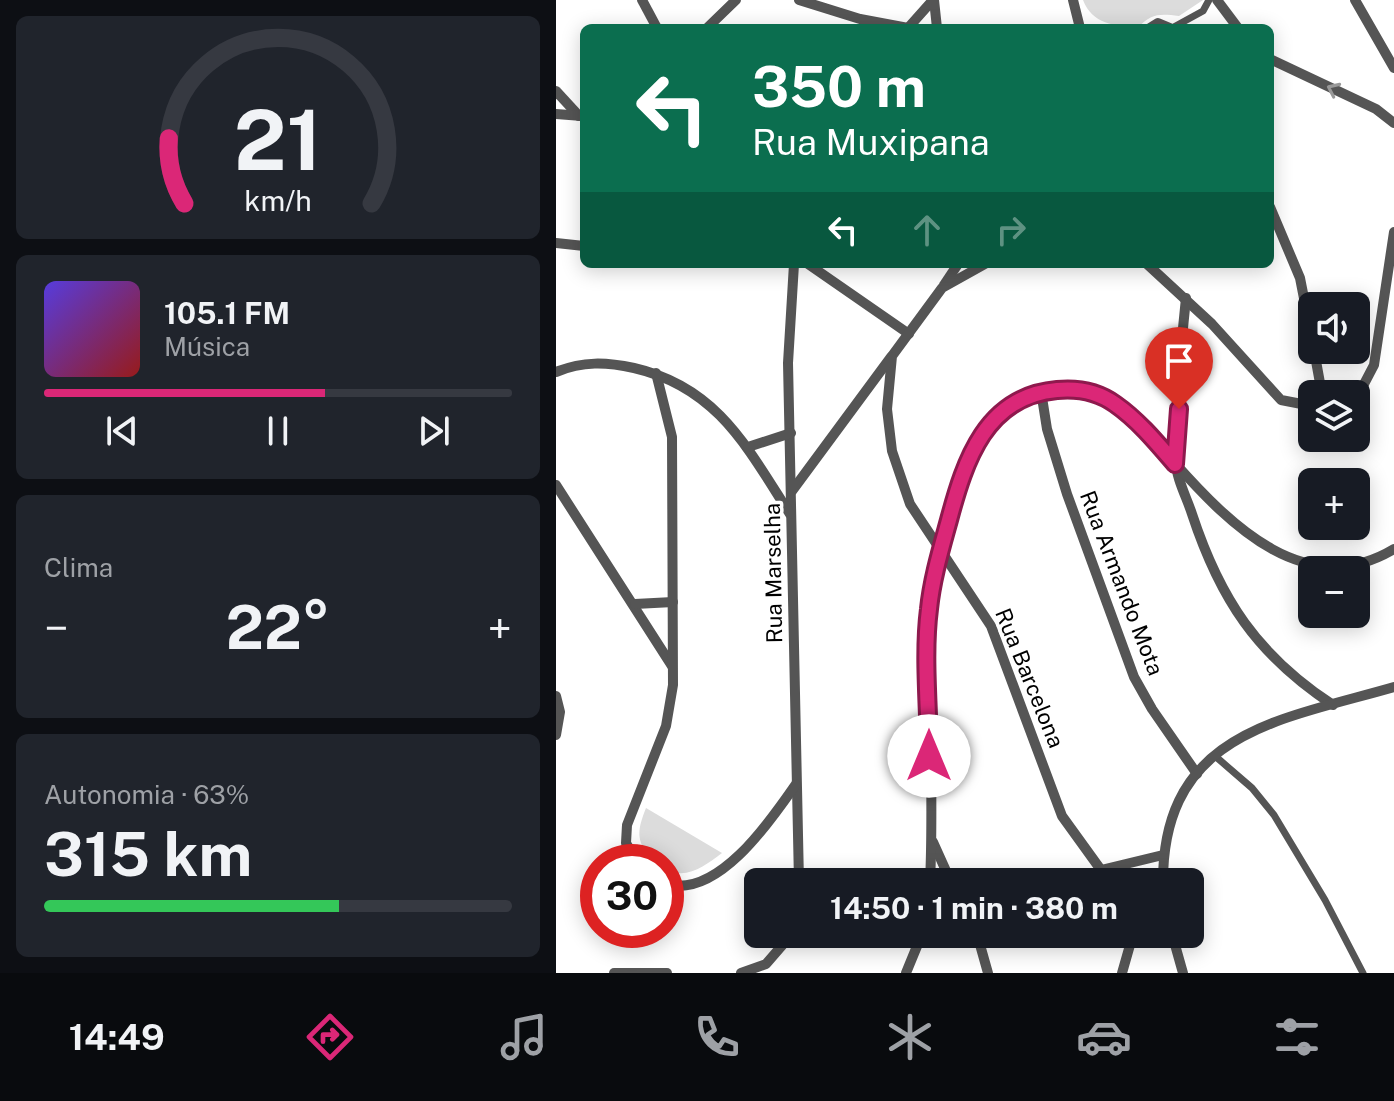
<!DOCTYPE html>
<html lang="pt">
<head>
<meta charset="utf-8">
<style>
	body { margin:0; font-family:"Public Sans",sans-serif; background:#20242c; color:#f1f3f6; height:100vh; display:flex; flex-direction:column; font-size:30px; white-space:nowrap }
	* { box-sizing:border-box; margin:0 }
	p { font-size:26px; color:#9ea1a6 }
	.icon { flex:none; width:44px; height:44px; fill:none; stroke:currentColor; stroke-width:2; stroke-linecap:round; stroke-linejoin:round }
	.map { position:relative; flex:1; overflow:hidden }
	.panel { display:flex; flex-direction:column; gap:16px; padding:16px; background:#0d0f14; width:556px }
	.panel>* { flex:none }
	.guide { position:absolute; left:24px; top:24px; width:694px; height:244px; border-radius:12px; box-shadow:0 4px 20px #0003; background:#0b6e4f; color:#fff; overflow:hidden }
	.controls { position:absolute; left:742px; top:292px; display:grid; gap:16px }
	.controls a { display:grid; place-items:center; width:72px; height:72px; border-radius:12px; background:#171b24; box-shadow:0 4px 20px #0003; font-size:40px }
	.speed { position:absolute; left:24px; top:844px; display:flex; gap:16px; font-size:40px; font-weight:700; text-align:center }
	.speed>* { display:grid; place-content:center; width:104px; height:104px; border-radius:50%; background:#171b24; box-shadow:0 4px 20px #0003; line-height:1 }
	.speed .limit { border:12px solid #d22; background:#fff; color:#111 }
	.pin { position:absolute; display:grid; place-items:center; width:68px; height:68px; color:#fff; margin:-82px -34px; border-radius:50% 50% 50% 0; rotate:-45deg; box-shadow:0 0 8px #0007 }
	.pin .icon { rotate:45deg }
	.me { position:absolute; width:88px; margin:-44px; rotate:0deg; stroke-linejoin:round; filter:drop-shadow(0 0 6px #0008) }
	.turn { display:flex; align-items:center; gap:28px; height:168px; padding:0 40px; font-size:36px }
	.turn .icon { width:104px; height:104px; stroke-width:2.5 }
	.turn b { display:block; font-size:56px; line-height:68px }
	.lanes { display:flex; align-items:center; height:76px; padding:0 40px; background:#0003; justify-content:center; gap:40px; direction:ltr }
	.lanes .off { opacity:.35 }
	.big { font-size:60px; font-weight:700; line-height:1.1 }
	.panel .tile { flex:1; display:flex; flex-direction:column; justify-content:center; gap:12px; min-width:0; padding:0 28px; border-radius:12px; background:#20242c }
	.panel .dial { align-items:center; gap:0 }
	.dial svg { height:208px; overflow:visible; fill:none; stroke:#363941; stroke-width:7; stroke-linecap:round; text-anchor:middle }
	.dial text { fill:#f1f3f6; stroke:none }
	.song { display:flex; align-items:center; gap:24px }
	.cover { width:96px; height:96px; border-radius:12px; background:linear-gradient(135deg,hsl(250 70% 55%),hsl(0 70% 35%)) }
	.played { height:8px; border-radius:4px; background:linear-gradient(90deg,#db2777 60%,#363941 60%) }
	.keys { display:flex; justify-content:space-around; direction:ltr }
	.heat { display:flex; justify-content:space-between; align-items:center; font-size:44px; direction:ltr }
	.charge { height:12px; border-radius:6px; background:linear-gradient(90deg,#34c759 63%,#363941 0) }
	.trip { position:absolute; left:188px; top:868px; width:460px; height:80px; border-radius:12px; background:#171b24; box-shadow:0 4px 20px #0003; font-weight:700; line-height:80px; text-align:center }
	.tabs { display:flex; height:128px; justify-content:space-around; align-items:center; background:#090b0e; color:#9ea1a6 }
	.tabs .icon { width:56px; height:56px }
	.tabs .selected { color:#db2777 }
	.tabs b { font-size:36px; color:#f1f3f6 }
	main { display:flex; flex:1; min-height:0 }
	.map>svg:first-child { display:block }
</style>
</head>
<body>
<main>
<section class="panel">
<div class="tile dial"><svg viewBox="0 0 100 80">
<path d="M14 69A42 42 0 1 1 86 69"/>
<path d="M14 69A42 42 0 0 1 8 44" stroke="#db2777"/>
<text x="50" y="56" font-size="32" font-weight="700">21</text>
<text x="50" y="72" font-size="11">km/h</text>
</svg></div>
<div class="tile">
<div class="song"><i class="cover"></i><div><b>105.1 FM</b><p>Música</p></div></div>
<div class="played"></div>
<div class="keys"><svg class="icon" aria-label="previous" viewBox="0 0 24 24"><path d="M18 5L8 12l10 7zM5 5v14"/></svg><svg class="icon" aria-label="pause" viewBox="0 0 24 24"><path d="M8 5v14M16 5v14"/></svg><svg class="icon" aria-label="next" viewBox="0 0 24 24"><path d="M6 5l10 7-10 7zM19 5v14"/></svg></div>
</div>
<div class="tile"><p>Clima</p>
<div class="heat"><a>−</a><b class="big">22°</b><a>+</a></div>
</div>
<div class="tile"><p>Autonomia · 63%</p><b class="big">315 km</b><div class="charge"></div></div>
</section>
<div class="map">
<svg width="838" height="973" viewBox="0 0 838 973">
	<rect width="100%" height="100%" fill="#fff"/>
	<!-- green -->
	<g fill="#dcdcdc">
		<path d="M 527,0 L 647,0 L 623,16 C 604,14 595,13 582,28 C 559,26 536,24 527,0 Z"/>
		<path d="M 90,808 L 166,853 C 150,865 130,881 110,869 L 110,862 L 99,862 C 80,843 80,833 90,808 Z"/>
	</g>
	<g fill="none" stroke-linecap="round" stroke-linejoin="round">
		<!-- pedestrian -->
		<g stroke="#555" stroke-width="7">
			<path d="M 616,28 L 647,11 L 653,0"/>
			<path d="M 659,756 L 696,788 L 718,815 L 769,900 L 807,973"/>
		</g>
		<!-- minor -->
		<g stroke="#555" stroke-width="10">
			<path d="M 86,0 L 101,28"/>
			<path d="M 243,0 L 304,19 L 352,28"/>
			<path d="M 378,0 L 381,28"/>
			<path d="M 517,0 L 524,28"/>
			<path d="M 661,0 L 682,28"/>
			<path d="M 799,0 L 838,68"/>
			<path d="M 151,28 L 180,0"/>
			<path d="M 352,28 L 377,0"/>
			<path d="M 594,28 L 602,23 L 614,28"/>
			<path d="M 714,59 L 820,109 L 838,123"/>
			<path d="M 0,91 L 23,116"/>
			<path d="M 0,114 L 26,116"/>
			<path d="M 714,207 L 744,278 L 756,339"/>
			<path d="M 0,243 L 28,246"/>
			<path d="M 238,264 L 232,363 L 243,882"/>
			<path d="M 252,264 L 353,334"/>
			<path d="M 429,264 L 386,288 L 336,356 L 331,409 L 336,451 L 354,504 L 435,626 L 506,816 L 545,870"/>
			<path d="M 591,264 L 656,324 L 725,400 L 756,406"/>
			<path d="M 388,285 L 402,264"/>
			<path d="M 630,298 C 625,348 618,411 620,462 C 620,478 631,498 636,514 C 664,599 701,655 777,705"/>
			<path d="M 758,350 L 766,394"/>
			<path d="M 0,372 C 27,361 50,362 78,368 C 161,387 191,447 234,514"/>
			<path d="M 485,391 L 491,429 L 511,494 L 578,677 L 596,709 L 641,774"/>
			<path d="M 797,394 L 807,386 L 818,365 L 838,232"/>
			<path d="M 192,447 L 235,433"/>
			<path d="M 0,485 L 116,666"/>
			<path d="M 236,491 L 335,357"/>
			<path d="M 79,604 L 117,602"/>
			<path d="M 0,696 L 4,712 L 0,735"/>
			<path d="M 377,842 L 395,882"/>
			<path d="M 81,862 L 70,843 L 71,825 L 110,726 L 117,685 L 116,437 L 100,373"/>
			<path d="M 374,882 C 378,800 373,716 373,633 C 372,595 382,557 393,520 C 409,462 429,396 499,390 C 520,389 540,391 557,403 C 581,418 599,442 618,462 C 674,525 750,602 838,549"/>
			<path d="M 549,882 L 545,870 L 607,855"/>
			<path d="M 607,882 C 607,732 724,720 838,687"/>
			<path d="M 110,884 C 162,899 215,820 240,784"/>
			<path d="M 421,934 L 432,973"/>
			<path d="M 616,934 L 627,973"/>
			<path d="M 576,938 L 589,934"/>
			<path d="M 58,973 L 111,973"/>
			<path d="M 185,973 L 210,964 L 236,934"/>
			<path d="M 350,973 L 366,934"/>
			<path d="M 566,973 L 576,938"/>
		</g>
	</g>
	<!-- one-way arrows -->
	<defs><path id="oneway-chevron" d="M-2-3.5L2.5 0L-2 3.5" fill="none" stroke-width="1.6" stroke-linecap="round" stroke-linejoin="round" transform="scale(2)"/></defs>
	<use stroke="#999" href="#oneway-chevron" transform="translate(777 89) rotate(-155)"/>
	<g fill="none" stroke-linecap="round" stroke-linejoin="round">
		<defs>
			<path id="route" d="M 373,756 C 373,708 367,656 373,609 C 376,579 385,549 393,520 C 409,460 430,396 501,390 C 522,388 541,391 559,404 C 582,420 601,443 619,464 L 623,409"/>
		</defs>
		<!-- route casing -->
		<use href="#route" stroke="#8e194d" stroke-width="20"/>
		<!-- route -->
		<use href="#route" stroke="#db2777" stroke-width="14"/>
	</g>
	<g text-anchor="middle" stroke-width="7" stroke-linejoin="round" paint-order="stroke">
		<!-- street labels -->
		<g font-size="22" fill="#000" stroke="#fff">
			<text transform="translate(217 573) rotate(-91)" y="8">Rua Marselha</text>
			<text transform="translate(566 583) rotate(69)" y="8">Rua Armando Mota</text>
			<text transform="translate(474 678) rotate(68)" y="8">Rua Barcelona</text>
		</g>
	</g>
</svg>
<div class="controls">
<a><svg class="icon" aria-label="sound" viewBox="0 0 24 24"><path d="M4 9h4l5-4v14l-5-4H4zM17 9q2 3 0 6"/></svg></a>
<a><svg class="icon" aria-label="layers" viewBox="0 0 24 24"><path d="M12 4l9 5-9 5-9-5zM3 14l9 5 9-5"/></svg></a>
<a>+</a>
<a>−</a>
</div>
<div class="speed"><div class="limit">30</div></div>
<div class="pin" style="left:623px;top:409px;background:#d93025"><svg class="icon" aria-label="arrive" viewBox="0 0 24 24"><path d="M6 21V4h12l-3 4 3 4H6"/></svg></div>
<svg class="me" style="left:373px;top:756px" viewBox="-20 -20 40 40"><circle r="19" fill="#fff"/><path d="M0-13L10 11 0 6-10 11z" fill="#db2777"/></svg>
<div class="trip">14:50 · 1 min · 380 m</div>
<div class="guide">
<div class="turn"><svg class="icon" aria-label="left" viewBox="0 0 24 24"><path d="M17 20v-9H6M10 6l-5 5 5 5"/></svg><div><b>350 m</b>Rua Muxipana</div></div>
<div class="lanes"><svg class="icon" aria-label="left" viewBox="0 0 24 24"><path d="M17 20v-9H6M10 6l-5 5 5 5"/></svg><svg class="icon off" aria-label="ahead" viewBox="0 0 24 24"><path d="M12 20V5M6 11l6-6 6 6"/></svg><svg class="icon off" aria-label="right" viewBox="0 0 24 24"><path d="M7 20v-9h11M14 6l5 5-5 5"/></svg></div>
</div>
</div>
</main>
<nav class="tabs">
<b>14:49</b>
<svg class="icon selected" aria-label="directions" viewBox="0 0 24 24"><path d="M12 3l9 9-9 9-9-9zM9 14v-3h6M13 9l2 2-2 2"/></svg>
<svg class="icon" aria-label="music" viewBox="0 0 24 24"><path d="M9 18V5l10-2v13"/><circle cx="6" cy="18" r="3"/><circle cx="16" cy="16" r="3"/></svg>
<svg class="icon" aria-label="phone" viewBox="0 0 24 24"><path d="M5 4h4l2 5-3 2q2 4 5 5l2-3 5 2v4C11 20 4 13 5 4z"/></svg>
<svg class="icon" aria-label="climate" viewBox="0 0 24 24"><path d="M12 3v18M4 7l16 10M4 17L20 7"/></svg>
<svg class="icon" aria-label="car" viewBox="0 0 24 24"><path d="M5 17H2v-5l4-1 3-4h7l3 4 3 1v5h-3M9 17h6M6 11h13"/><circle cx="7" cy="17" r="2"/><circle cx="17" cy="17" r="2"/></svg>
<svg class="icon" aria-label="filters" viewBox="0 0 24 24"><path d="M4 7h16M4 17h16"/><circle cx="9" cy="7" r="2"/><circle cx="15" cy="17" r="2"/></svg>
</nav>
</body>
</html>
